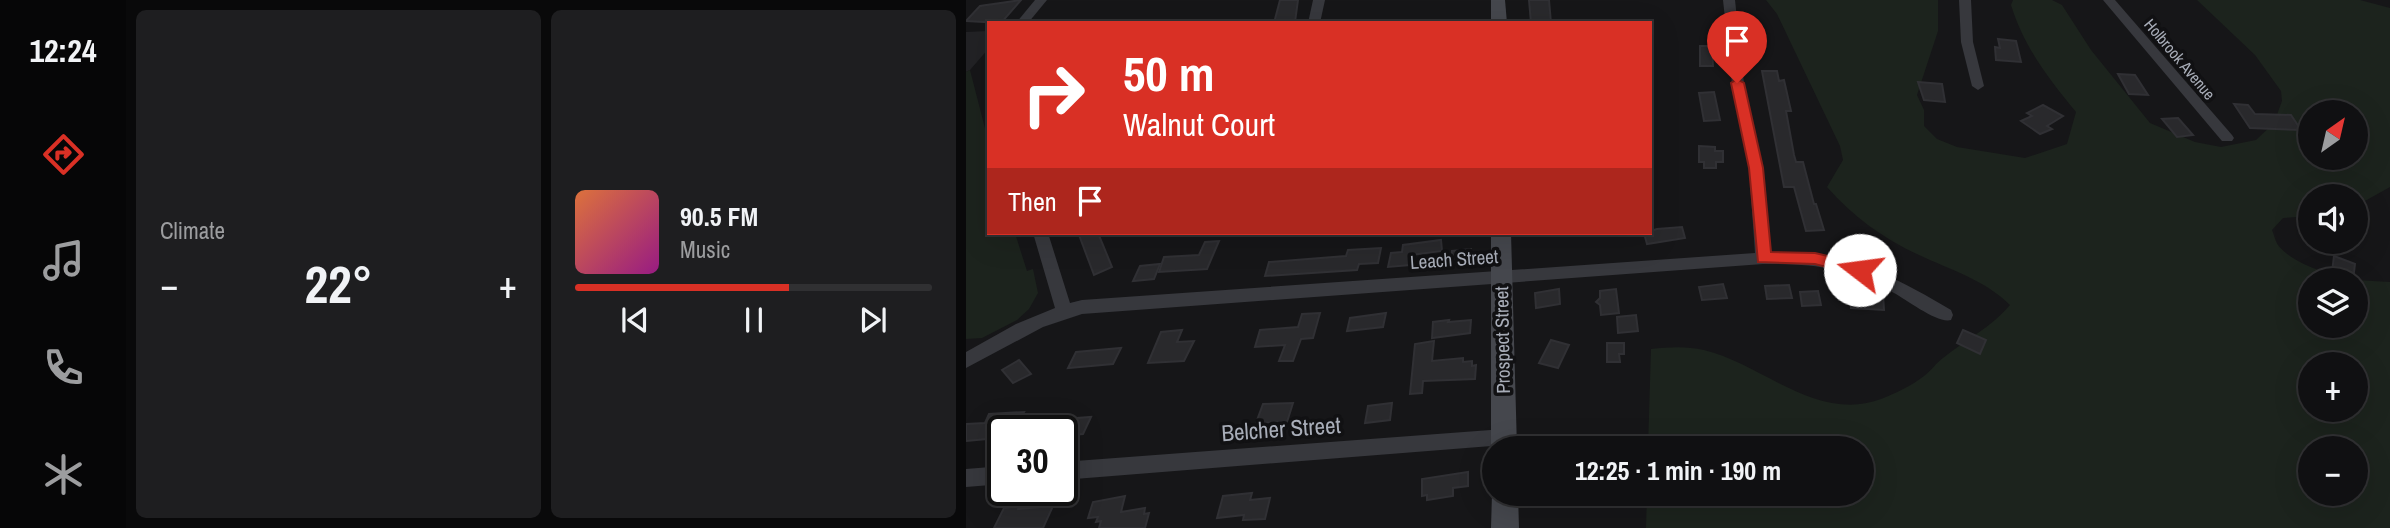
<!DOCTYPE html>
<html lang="en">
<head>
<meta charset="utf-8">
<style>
	body { margin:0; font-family:"Archivo Narrow",sans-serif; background:#1e1e20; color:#f1f3f6; height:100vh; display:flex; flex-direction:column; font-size:26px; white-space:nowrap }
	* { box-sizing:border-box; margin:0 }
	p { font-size:23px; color:#9c9d9f }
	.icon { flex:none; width:38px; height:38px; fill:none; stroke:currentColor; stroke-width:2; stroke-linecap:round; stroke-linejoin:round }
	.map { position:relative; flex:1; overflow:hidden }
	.sheet { display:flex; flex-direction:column; gap:10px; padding:10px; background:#09090a; width:840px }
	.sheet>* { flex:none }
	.hud { position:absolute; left:21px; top:21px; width:665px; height:214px; border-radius:0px; box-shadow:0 7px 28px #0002,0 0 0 2px #303032; background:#d93025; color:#fff; overflow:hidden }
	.needle { width:46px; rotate:34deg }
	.controls { position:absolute; left:1332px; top:100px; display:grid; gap:14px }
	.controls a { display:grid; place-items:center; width:70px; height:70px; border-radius:50%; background:#101012; box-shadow:0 7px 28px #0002,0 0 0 2px #303032; font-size:35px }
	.speed { position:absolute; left:21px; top:415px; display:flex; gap:14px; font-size:35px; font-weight:700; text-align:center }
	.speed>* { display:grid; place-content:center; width:91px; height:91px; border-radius:50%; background:#101012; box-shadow:0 7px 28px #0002,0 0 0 2px #303032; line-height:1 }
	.speed .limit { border:4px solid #111; border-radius:10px; background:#fff; color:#111 }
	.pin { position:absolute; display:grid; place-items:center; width:60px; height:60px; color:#fff; margin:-72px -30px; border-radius:50% 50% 50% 0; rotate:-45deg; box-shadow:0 0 7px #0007 }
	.pin .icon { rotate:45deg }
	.me { position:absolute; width:77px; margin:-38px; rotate:285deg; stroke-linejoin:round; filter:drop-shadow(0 0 5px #0008) }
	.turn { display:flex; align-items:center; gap:24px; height:147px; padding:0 21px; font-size:32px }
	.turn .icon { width:91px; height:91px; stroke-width:2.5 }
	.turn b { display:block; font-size:49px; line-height:60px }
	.then { display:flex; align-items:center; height:66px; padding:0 21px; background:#0003; gap:14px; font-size:26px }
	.big { font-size:52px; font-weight:700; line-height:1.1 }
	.sheet .card { flex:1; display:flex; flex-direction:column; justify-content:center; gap:10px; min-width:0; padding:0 24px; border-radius:10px; background:#1e1e20 }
	.song { display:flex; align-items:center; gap:21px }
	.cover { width:84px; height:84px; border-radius:10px; background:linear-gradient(135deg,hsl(20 70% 55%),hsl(310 70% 35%)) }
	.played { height:7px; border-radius:4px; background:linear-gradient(90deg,#d93025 60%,#303032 60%) }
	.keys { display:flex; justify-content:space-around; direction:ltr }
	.heat { display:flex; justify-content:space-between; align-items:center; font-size:38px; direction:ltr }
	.sheet .tiles { flex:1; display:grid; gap:10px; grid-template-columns:repeat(2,1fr) }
	.trip { position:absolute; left:516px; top:436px; width:392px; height:70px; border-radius:35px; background:#101012; box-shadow:0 7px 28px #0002,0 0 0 2px #303032; font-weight:700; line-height:70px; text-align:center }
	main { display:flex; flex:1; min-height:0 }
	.tabs { display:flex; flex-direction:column; width:126px; justify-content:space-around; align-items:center; background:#060607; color:#9c9d9f }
	.tabs .icon { width:49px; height:49px }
	.tabs .active { color:#d93025 }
	.tabs b { font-size:32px; color:#f1f3f6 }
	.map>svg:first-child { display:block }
</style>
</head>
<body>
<main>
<nav class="tabs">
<b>12:24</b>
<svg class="icon active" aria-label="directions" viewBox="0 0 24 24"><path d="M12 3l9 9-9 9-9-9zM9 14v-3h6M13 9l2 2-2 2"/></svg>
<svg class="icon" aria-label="music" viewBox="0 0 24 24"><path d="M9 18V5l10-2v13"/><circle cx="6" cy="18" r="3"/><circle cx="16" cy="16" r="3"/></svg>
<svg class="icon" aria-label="phone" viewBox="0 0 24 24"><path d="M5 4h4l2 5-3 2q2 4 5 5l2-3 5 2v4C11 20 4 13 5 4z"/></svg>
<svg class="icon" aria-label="climate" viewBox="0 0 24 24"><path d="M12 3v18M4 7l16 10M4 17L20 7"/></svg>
</nav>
<section class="sheet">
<div class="tiles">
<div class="card"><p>Climate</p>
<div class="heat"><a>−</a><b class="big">22°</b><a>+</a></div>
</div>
<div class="card">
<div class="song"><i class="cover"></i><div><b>90.5 FM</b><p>Music</p></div></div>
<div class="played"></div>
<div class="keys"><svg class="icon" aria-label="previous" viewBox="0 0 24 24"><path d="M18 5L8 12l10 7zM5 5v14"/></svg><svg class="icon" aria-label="pause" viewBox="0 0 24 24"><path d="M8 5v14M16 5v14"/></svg><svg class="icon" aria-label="next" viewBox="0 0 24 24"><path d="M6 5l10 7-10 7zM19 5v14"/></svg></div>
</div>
</div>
</section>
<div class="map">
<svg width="1424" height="528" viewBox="0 0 1424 528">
	<rect width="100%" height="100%" fill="#161618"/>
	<!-- built -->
	<path fill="#222225" d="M 23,31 L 23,48 L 4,70 L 0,72 L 0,32 Z"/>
	<!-- green -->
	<g fill="#1c231d" fill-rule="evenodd">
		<path d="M 800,0 L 972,0 L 972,31 L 951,95 L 958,110 L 958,126 L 971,139 L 991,147 L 1059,158 L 1101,144 L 1110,112 C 1082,78 1058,47 1045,5 L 1047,0 L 1086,0 L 1096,5 L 1125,50 L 1184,123 L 1229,142 L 1255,147 L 1290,140 L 1308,123 L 1316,101 L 1315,91 L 1289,55 L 1231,0 L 1394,0 L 1424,8 L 1424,187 L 1390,206 L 1390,196 L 1344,196 L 1344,216 L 1317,218 L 1306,230 C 1308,234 1309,241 1312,245 C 1326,264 1367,276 1389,280 L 1344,280 L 1344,326 L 1390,326 L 1390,280 L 1424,282 L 1424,528 L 680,528 L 681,494 L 896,494 L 896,448 L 682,448 L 685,349 C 704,347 720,346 738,350 C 796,364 852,423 915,399 C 928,394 947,385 958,376 C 965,371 970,363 977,358 C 999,340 1026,327 1044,305 C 1019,280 985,270 953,255 C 918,239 886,216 861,187 L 877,160 L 874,146 L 811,14 ZM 1344,112 L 1390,112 L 1390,158 L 1344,158 ZM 1344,364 L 1390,364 L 1390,410 L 1344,410 ZM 1344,448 L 1390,448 L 1390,494 L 1344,494 Z"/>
		<path d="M 4,70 L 23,144 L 23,233 L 49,233 L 61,271 L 67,269 L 72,293 L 63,309 L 51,320 L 16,338 L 0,339 L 0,72 Z"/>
	</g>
	<!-- building -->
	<g fill="#29292c" stroke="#303034" stroke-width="2">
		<path d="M 55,0 L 35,23 L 0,21 L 14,6 Z"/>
		<path d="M 314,0 L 332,0 L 329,22 L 308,23 Z"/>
		<path d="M 563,0 L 583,0 L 585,23 L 565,23 Z"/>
		<path d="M 1032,39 L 1050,41 L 1055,62 L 1030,60 L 1029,47 L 1034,48 Z"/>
		<path d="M 734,46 L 746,46 L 747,66 L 734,66 Z"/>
		<path d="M 796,71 L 811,71 L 813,81 L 818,80 L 825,111 L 820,111 L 828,155 L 830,162 L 837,162 L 848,204 L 850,204 L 858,230 L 840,231 L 828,187 L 818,187 Z"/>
		<path d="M 1152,74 L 1169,75 L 1182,95 L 1163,94 Z"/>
		<path d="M 952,82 L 976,84 L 979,102 L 958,100 Z"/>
		<path d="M 748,92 L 754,120 L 738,121 L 733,93 Z"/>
		<path d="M 1268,104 L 1282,105 L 1289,114 L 1325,115 L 1335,130 L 1284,128 Z"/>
		<path d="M 1077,105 L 1097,116 L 1081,126 L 1086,129 L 1074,134 L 1055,121 L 1066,116 L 1061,113 Z"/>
		<path d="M 1212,118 L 1227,135 L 1211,137 L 1196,119 Z"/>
		<path d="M 733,146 L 749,147 L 749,151 L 757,151 L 757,162 L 750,162 L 750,168 L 738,168 L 738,162 L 733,162 Z"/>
		<path d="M 716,227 L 719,238 L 681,244 L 678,233 L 691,229 Z"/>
		<path d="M 120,233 L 132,233 L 146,267 L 128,275 L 113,235 Z"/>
		<path d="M 475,240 L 476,251 L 445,255 L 444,265 L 422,267 L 425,253 L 436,252 L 437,245 Z"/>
		<path d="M 253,241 L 241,269 L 193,272 L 198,257 L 233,255 L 239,242 Z"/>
		<path d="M 415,248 L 412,263 L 393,264 L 391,270 L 299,276 L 303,262 L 380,256 L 382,250 Z"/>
		<path d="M 505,249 L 506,262 L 486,265 L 486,251 Z"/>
		<path d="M 1368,256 L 1389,264 L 1387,280 L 1365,280 Z"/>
		<path d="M 194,264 L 188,279 L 167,281 L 174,266 Z"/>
		<path d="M 757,284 L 761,298 L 736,300 L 733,287 Z"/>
		<path d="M 823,285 L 826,298 L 801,299 L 799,286 Z"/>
		<path d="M 593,289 L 594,304 L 570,308 L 569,293 Z"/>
		<path d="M 650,289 L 653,313 L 635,315 L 634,305 L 630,302 L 634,298 L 634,291 Z"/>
		<path d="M 852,291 L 855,305 L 836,306 L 834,292 Z"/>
		<path d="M 884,291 L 917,294 L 918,310 L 885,308 Z"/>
		<path d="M 354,313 L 347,338 L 335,339 L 327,361 L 313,361 L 319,345 L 289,347 L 294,330 L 332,327 L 336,314 Z"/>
		<path d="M 420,313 L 417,327 L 381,331 L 384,318 Z"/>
		<path d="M 670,315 L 672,331 L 652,333 L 651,317 Z"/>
		<path d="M 483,320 L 482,322 L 505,320 L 504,333 L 466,338 L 467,322 Z"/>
		<path d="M 216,330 L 211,342 L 228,341 L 218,361 L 182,363 L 195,332 Z"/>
		<path d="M 997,330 L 1020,340 L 1014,354 L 991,343 Z"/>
		<path d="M 585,340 L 603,345 L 592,368 L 573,363 Z"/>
		<path d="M 468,341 L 466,361 L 497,358 L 497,362 L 506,361 L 506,366 L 510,365 L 509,379 L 457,381 L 456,393 L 444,394 L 449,344 Z"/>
		<path d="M 641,343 L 658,343 L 658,354 L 653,354 L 654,362 L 641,362 Z"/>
		<path d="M 155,348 L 147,364 L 102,368 L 110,352 Z"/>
		<path d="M 53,360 L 65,374 L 47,383 L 36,370 Z"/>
		<path d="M 327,403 L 321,422 L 290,423 L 297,404 Z"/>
		<path d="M 426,403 L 424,420 L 399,423 L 402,406 Z"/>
		<path d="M 58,412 L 48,430 L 25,432 L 21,439 L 0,441 L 0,424 L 19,423 L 23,414 Z"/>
		<path d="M 125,417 L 117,434 L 96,436 L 96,430 L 79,430 L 85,420 Z"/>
		<path d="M 502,472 L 502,486 L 487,488 L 487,496 L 461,500 L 461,495 L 456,496 L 456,479 Z"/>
		<path d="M 286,493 L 284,500 L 304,498 L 299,519 L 277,520 L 278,515 L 251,518 L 257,496 Z"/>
		<path d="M 159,496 L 155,512 L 179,508 L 178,514 L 183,513 L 179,528 L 133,528 L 135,521 L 130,522 L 132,517 L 122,518 L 127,502 Z"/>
		<path d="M 53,506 L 52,509 L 87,506 L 77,528 L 28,528 L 38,508 Z"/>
	</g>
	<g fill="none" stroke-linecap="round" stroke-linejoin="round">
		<!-- street -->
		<g fill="#37383d" fill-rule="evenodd">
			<path d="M 69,0 L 81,0 L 62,23 L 50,23 Z"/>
			<path d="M 347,0 L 359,0 L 354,23 L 342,23 Z"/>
			<path d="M 757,0 L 769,0 L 779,93 L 797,168 L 804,252 C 876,250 925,274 985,310 L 987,315 L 985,320 C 972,324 941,300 928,293 C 882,268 848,263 797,264 L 116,314 L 77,327 L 0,368 L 0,352 L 50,324 L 89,308 L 67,233 L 82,233 L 104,303 L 116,300 L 789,253 L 783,168 L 767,93 Z"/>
			<path d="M 993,0 L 1005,0 L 1007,42 L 1018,86 L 1012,90 L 1006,86 L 995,42 Z"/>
			<path d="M 1137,0 L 1149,0 L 1266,135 L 1268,138 L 1266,141 L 1256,141 Z"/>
			<path d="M 538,429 L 545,431 L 547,437 L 545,443 L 538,445 L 96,480 L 96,462 Z"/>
			<path d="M 37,466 L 37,484 L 0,487 L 0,469 Z"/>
		</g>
		<!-- secondary -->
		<g fill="#45474d" fill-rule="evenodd">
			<path d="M 525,0 L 539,0 L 541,23 L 525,23 Z"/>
			<path d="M 525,233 L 545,233 L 551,448 L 528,448 L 528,455 L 525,448 Z"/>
			<path d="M 528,488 L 528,494 L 552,494 L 553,528 L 525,528 L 526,494 Z"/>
		</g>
	</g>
	<!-- route -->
	<path fill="#d93025" stroke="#8d1f18" stroke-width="2" d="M 771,79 L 778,83 L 797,168 L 805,252 L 849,253 L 900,265 L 902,270 L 900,274 L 894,276 L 849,264 L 792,262 L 783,168 L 765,83 Z"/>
	<g text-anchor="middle" stroke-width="7" stroke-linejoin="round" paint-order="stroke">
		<!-- far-street labels -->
		<g font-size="16" fill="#a8adb8" stroke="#111113">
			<text transform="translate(1214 59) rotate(50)" y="6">Holbrook Avenue</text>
		</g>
		<!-- street labels -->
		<g font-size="19" fill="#a8adb8" stroke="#111113">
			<text transform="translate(488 259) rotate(-4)" y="7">Leach Street</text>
			<text transform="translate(536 340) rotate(-91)" y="7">Prospect Street</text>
		</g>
		<!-- near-street labels -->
		<g font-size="23" fill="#a8adb8" stroke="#111113">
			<text transform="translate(315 429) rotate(-4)" y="8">Belcher Street</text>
		</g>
	</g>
</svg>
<div class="controls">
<a><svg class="needle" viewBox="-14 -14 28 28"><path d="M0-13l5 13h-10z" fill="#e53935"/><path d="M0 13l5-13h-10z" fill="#9c9d9f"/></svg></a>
<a><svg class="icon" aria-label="sound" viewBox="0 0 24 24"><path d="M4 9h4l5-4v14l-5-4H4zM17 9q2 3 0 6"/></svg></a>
<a><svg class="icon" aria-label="layers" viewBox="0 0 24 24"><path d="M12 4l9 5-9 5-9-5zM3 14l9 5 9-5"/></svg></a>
<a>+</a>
<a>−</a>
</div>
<div class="speed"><div class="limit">30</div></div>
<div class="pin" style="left:771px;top:83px;background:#d93025"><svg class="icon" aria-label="arrive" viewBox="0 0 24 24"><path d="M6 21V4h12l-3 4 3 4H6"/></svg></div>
<svg class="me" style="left:894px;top:270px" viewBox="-20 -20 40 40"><circle r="19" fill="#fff"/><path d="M0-13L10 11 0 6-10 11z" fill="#d93025"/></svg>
<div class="trip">12:25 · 1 min · 190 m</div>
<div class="hud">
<div class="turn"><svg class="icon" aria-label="right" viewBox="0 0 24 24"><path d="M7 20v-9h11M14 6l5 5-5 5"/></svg><div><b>50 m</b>Walnut Court</div></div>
<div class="then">Then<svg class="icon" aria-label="arrive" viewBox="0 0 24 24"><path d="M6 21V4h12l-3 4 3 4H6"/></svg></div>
</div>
</div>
</main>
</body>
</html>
